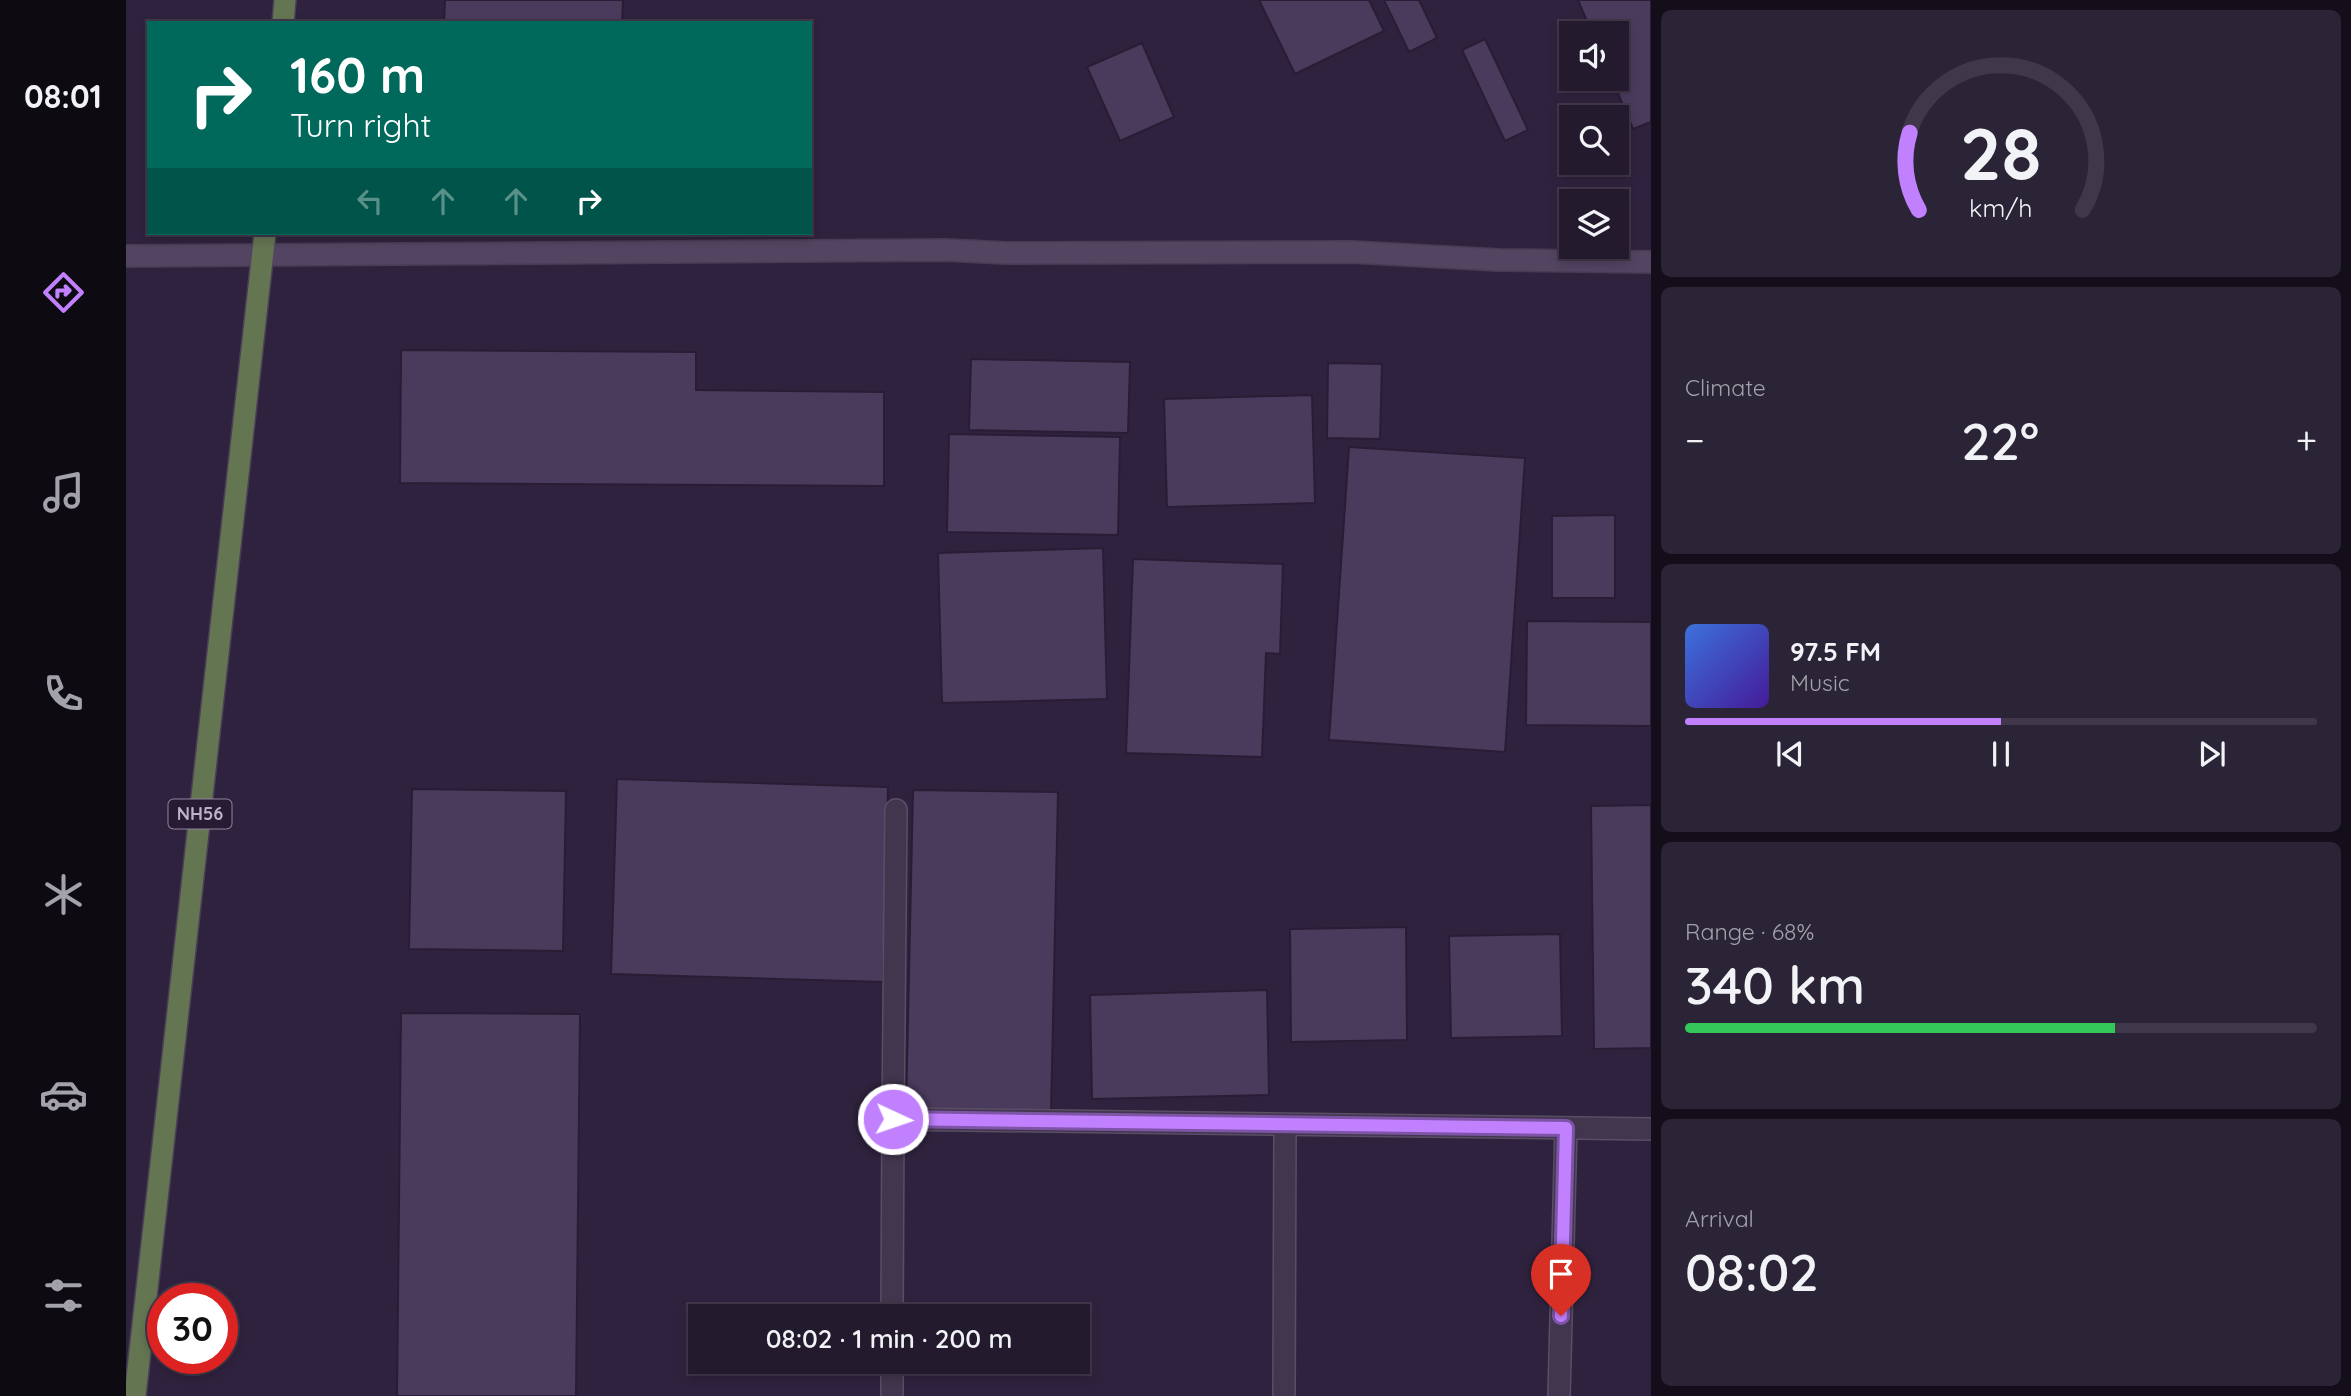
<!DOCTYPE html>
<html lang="en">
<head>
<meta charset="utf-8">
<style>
	body { margin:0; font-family:Quicksand,sans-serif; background:#2b2336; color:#f1f3f6; height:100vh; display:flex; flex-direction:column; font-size:26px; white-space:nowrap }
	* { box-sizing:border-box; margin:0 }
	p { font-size:23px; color:#a3a1aa }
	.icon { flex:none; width:38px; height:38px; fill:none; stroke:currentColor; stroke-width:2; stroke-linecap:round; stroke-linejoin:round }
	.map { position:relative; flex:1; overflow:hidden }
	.drawer { display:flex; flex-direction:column; gap:10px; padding:10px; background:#130e19; width:700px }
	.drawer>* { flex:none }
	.banner { position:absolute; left:21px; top:21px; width:665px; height:214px; border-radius:0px; box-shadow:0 4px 10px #0003,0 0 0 2px #40384a; background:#00695c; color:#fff; overflow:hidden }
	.tools { position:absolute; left:1433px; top:21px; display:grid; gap:14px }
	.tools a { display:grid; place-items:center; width:70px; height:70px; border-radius:0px; background:#231a2e; box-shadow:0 4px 10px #0003,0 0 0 2px #40384a; font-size:35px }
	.speed { position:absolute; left:21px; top:1283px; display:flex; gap:14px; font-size:35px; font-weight:700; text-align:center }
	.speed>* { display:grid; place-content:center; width:91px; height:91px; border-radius:50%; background:#231a2e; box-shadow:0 4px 10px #0003,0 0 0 2px #40384a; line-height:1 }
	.speed .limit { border:10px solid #d22; background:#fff; color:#111 }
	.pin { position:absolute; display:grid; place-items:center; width:60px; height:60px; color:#fff; margin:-72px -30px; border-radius:50% 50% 50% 0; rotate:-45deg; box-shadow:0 0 7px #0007 }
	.pin .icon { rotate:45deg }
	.me { position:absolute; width:77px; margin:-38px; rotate:93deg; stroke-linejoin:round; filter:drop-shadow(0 0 5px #0008) }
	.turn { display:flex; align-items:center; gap:24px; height:147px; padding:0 28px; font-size:32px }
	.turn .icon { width:91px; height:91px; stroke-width:2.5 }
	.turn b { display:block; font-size:49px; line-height:60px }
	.lanes { display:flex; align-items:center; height:66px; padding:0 28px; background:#0003; justify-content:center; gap:35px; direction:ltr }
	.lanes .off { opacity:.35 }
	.big { font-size:52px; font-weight:600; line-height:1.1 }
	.drawer .widget { flex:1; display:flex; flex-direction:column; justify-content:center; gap:10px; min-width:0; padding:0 24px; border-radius:10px; background:#2b2336 }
	.drawer .dial { align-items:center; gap:0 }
	.dial svg { height:182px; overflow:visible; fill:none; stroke:#40384a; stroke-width:7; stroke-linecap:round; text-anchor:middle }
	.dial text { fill:#f1f3f6; stroke:none }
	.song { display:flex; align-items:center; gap:21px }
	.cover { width:84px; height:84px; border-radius:10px; background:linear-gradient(135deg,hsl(220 70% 55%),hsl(260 70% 35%)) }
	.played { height:7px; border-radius:4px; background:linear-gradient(90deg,#c181ff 50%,#40384a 50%) }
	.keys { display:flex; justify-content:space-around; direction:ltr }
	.heat { display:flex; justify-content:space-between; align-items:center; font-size:38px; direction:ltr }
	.charge { height:10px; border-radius:5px; background:linear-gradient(90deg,#34c759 68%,#40384a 0) }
	.trip { position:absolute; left:562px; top:1304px; width:402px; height:70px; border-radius:0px; background:#231a2e; box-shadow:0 4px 10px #0003,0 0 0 2px #40384a; font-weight:600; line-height:70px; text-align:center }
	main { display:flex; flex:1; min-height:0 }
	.dock { display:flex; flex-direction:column; width:126px; justify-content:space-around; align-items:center; background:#0e0a12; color:#a3a1aa }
	.dock .icon { width:49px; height:49px }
	.dock .current { color:#c181ff }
	.dock b { font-size:32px; color:#f1f3f6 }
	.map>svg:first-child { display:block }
</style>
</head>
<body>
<main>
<nav class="dock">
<b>08:01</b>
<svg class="icon current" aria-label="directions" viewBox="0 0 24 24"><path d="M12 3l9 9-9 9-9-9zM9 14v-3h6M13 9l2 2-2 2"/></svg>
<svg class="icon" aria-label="music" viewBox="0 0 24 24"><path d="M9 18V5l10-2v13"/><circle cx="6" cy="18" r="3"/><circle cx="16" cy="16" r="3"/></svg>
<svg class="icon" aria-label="phone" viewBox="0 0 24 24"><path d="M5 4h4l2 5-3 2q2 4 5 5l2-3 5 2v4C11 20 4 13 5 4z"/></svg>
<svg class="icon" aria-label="climate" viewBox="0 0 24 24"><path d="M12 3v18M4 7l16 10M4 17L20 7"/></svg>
<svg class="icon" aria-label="car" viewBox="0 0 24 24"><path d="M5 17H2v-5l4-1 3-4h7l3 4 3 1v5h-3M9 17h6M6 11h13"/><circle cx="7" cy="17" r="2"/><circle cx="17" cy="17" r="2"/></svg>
<svg class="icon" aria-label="filters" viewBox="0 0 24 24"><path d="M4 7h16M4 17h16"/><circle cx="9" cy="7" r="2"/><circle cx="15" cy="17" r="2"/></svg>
</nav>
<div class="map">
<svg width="1525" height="1396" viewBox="0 0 1525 1396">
	<rect width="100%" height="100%" fill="#2f223e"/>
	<!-- building -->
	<g fill="#4a3b5d" stroke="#291d35" stroke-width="2">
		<path d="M 319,0 L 497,0 L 496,23 L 318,23 Z"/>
		<path d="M 1133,0 L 1243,0 L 1258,31 L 1169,74 Z"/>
		<path d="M 1258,0 L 1293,0 L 1311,38 L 1283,52 Z"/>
		<path d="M 1452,0 L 1525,0 L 1525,122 L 1507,129 L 1486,79 L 1491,79 L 1491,33 L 1466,33 Z"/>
		<path d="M 1359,39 L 1402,130 L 1379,141 L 1336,50 Z"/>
		<path d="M 1016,43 L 1048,117 L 994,141 L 961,67 Z"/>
		<path d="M 275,350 L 570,352 L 570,390 L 758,392 L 758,486 L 274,483 Z"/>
		<path d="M 845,359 L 1004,362 L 1002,433 L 843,430 Z"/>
		<path d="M 1202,363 L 1256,364 L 1254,439 L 1201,438 Z"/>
		<path d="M 1186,395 L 1189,503 L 1041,507 L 1038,399 Z"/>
		<path d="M 823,434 L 994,437 L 992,535 L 821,532 Z"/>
		<path d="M 1223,447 L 1399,458 L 1379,752 L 1203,740 Z"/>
		<path d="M 1489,515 L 1489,598 L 1426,598 L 1426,516 Z"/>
		<path d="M 977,548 L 981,699 L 816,703 L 812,553 Z"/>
		<path d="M 1007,559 L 1157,564 L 1154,654 L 1140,653 L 1136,757 L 1000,753 Z"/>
		<path d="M 1401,621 L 1525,622 L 1525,726 L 1400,725 Z"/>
		<path d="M 491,779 L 762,787 L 757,982 L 485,974 Z"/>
		<path d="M 286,789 L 440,791 L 437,951 L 283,949 Z"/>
		<path d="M 787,790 L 932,792 L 925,1112 L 780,1109 Z"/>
		<path d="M 1525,805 L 1525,1048 L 1468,1049 L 1465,806 Z"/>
		<path d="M 1280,927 L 1281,1040 L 1165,1042 L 1164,929 Z"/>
		<path d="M 1434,934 L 1436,1036 L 1325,1038 L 1323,936 Z"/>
		<path d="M 1141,990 L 1143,1095 L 966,1099 L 964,995 Z"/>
		<path d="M 275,1013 L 454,1014 L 450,1396 L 271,1396 Z"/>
	</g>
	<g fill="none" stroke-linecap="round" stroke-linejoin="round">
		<defs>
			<g id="street">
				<path d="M 767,1119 L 770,810"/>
				<path d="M 766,1316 L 767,1119 L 1525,1129"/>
				<path d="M 766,1396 L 766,1362"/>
				<path d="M 1158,1396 L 1159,1125"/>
				<path d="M 1433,1396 L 1440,1128"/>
			</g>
			<path id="secondary" d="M 0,256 L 820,250 L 880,253 L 1226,252 L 1373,260 L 1525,262"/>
			<g id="highway">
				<path d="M 157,23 L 159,0"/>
				<path d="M 9,1396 L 139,233"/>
			</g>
		</defs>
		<!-- street casing -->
		<use href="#street" stroke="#5a4e66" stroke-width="24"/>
		<!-- secondary casing -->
		<use href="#secondary" stroke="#483c54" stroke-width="24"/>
		<!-- highway casing -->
		<use href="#highway" stroke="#4a3e56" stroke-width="24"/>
		<!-- street -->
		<use href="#street" stroke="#42364e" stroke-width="21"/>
		<!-- secondary -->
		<use href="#secondary" stroke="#534462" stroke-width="21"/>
		<!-- highway -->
		<use href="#highway" stroke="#647552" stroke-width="21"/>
	</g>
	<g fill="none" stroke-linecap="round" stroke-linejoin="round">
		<defs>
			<path id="route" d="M 767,1119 L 1440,1128 L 1435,1316"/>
		</defs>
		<!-- route casing -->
		<use href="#route" stroke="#7d54a6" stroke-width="18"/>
		<!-- route -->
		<use href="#route" stroke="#c181ff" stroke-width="12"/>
	</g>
	<g text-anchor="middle" stroke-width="7" stroke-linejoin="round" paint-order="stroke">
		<!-- shield labels -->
		<rect fill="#271b33" stroke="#91859d" stroke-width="2" x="42.5" y="799.5" width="63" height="29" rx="5"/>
		<g font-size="18" font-weight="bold" fill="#beb2ca">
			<text x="74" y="820">NH56</text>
		</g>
	</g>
</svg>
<div class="tools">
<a><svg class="icon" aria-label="sound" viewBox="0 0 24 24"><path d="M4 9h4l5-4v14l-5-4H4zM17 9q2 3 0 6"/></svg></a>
<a><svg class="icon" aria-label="search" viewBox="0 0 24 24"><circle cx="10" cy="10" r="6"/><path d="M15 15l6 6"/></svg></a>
<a><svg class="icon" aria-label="layers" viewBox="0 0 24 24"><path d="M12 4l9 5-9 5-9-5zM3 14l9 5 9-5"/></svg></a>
</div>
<div class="speed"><div class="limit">30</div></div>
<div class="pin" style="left:1435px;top:1316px;background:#d93025"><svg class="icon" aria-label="arrive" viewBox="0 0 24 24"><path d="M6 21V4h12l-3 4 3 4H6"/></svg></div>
<svg class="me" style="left:767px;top:1119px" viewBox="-20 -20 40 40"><circle r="17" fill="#c181ff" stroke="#fff" stroke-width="3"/><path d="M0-11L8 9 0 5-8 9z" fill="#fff"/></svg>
<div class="trip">08:02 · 1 min · 200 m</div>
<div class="banner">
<div class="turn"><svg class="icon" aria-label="right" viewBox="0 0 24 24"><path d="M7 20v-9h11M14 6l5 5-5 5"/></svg><div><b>160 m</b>Turn right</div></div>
<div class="lanes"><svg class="icon off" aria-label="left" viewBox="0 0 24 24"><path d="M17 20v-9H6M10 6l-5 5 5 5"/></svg><svg class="icon off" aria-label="ahead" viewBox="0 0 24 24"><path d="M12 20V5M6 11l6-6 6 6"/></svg><svg class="icon off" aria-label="ahead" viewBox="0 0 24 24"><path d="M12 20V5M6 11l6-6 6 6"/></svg><svg class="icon" aria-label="right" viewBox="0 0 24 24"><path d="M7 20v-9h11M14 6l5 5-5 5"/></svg></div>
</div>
</div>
<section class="drawer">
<div class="widget dial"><svg viewBox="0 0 100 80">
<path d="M14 69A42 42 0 1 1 86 69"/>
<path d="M14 69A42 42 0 0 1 10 35" stroke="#c181ff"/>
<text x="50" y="56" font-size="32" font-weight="700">28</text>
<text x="50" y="72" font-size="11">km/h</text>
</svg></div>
<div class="widget"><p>Climate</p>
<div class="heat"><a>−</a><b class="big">22°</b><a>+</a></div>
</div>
<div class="widget">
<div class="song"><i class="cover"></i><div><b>97.5 FM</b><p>Music</p></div></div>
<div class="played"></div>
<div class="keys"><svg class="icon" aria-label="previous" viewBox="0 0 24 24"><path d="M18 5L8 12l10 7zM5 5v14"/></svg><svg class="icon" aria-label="pause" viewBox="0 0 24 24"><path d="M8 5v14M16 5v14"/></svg><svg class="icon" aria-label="next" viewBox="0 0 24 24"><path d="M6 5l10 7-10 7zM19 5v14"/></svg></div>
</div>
<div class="widget"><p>Range · 68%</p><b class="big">340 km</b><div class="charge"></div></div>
<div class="widget"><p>Arrival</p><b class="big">08:02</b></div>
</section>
</main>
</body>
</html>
